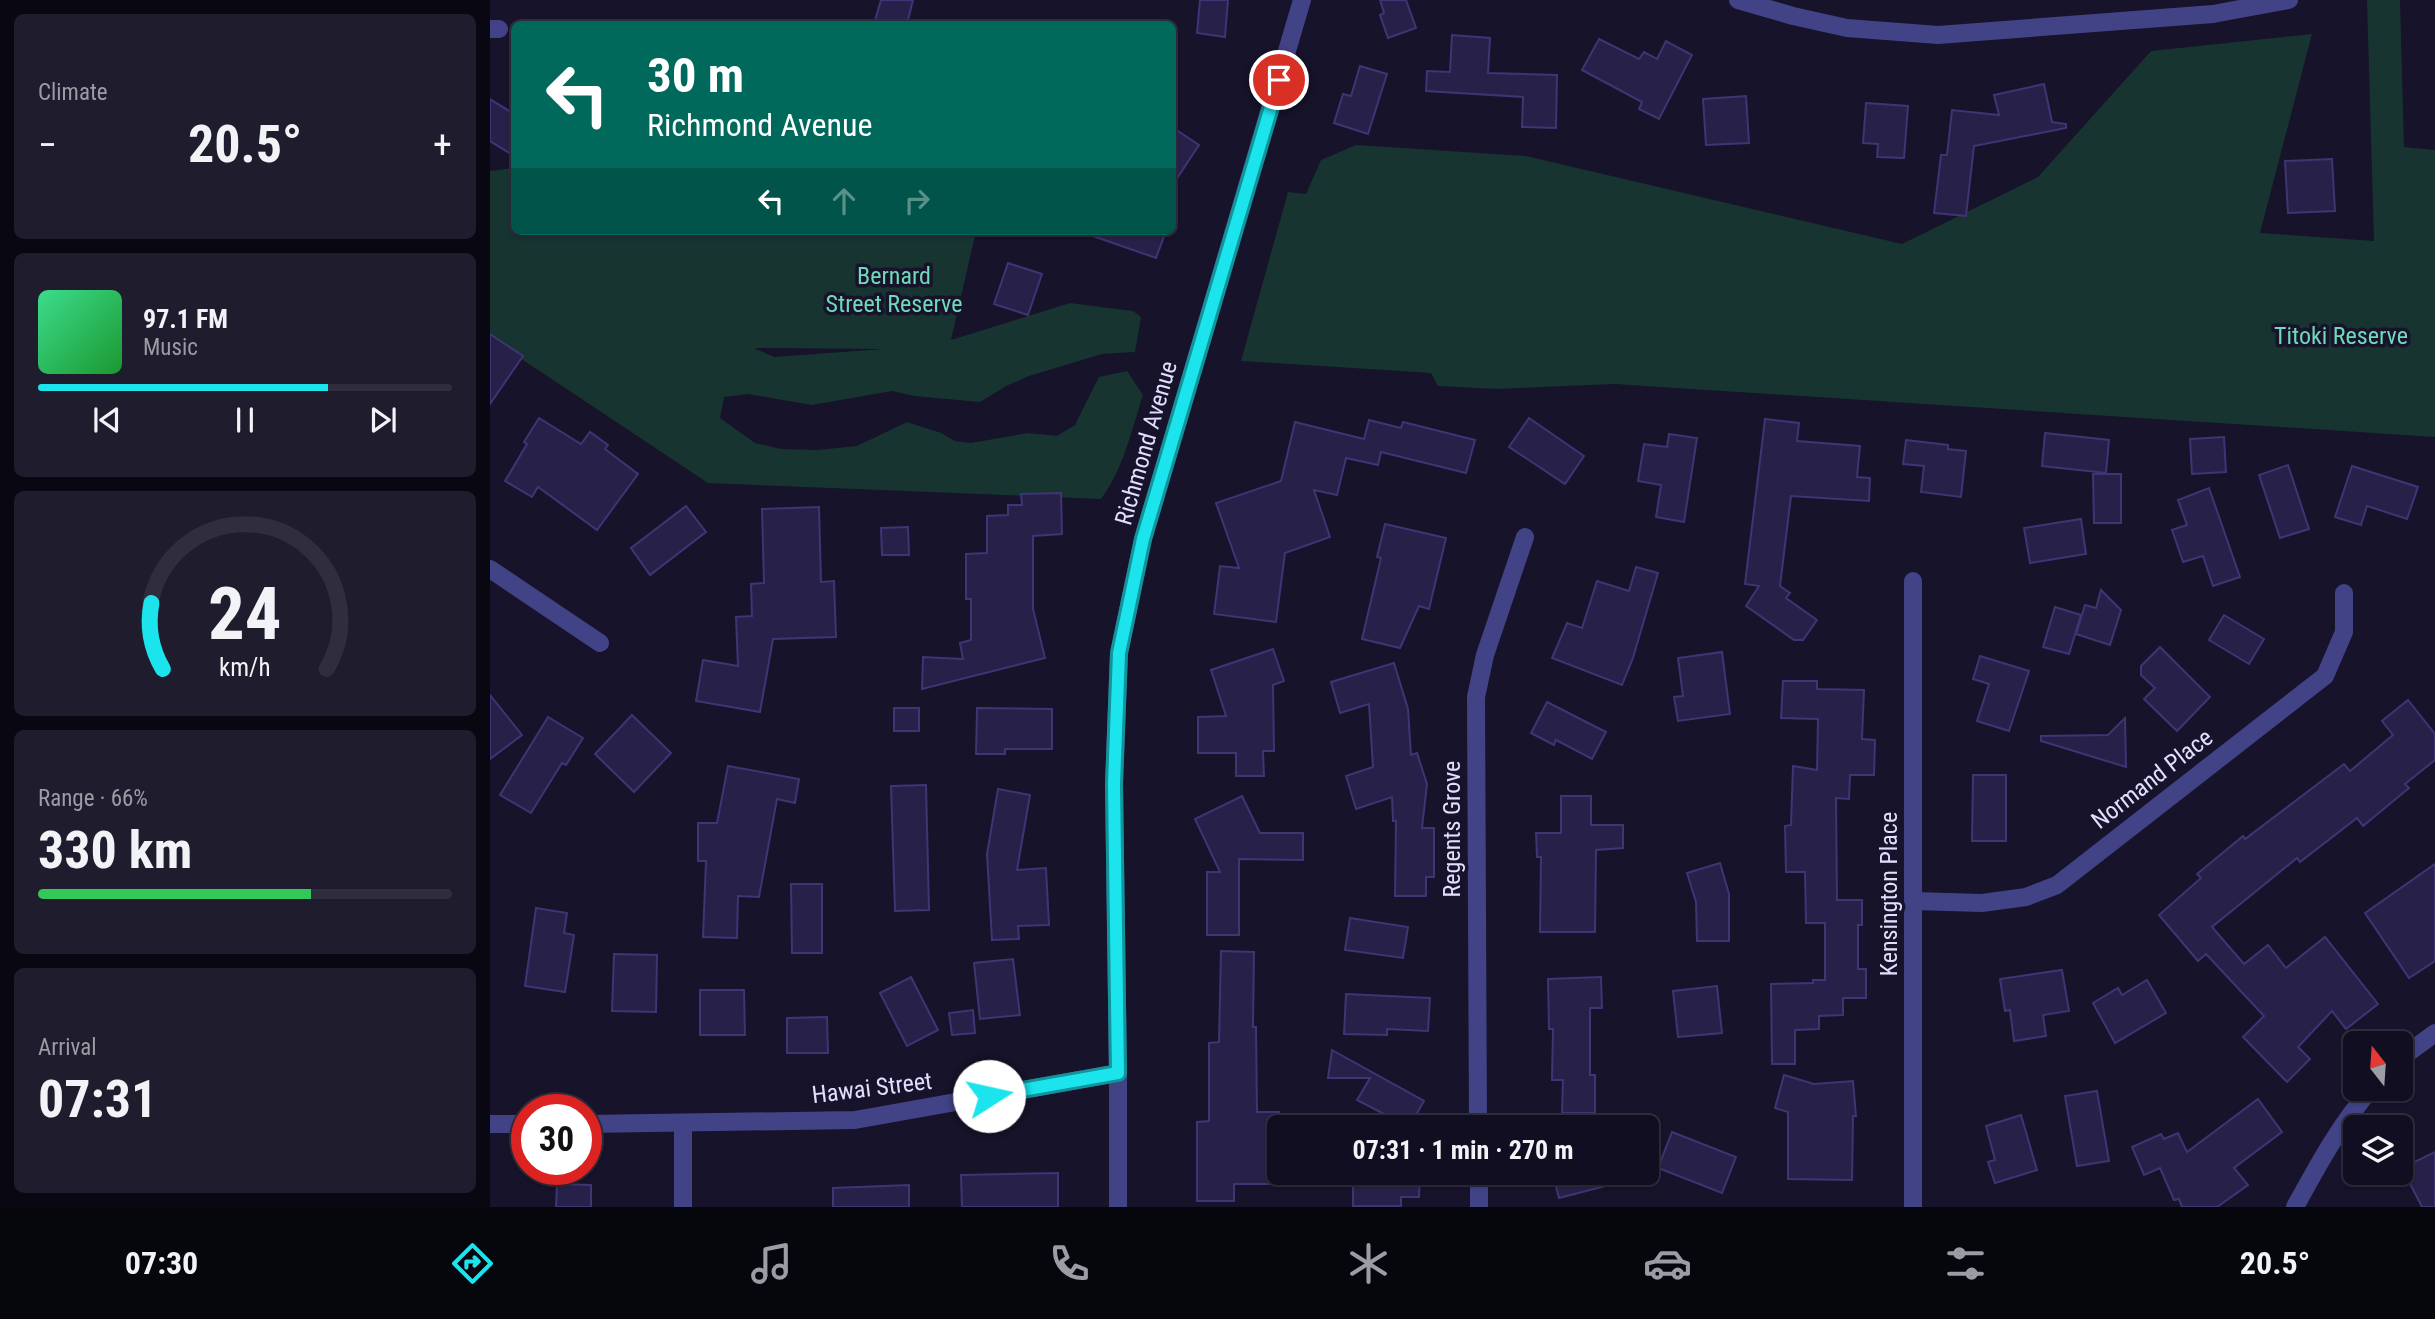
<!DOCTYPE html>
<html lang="en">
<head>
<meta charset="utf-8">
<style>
	body { margin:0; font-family:"Roboto Condensed",sans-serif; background:#1e1c2d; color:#f1f3f6; height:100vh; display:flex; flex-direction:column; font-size:26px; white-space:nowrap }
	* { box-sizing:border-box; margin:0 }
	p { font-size:23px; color:#9c9ca5 }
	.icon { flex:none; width:38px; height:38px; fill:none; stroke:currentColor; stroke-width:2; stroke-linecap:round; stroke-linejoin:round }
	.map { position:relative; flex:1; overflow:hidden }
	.sheet { display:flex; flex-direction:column; gap:14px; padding:14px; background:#090812; width:490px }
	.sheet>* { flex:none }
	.banner { position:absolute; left:21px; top:21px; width:665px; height:214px; border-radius:10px; box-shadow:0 2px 5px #0004,0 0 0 2px #302e3e; background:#00695c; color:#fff; overflow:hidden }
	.needle { width:46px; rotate:343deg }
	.tools { position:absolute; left:1853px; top:1031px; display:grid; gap:14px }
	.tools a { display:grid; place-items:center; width:70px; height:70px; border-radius:10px; background:#100e20; box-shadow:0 2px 5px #0004,0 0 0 2px #302e3e; font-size:35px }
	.speed { position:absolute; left:21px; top:1094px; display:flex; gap:14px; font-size:35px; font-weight:700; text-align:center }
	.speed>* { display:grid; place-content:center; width:91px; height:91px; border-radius:50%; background:#100e20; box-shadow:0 2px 5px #0004,0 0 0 2px #302e3e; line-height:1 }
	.speed .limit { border:10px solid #d22; background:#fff; color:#111 }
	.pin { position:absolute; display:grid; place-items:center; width:60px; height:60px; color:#fff; margin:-30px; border:4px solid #fff; border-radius:50%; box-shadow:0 2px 7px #0007 }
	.me { position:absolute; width:77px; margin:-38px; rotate:80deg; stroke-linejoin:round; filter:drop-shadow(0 0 5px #0008) }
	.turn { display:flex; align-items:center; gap:24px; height:147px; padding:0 21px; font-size:32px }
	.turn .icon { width:91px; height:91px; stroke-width:2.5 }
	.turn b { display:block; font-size:49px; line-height:60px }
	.lanes { display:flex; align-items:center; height:66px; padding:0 21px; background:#0003; justify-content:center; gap:35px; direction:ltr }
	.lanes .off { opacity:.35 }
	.big { font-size:52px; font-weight:700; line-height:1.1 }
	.sheet .widget { flex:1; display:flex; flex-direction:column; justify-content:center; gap:10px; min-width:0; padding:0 24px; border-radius:10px; background:#1e1c2d }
	.sheet .dial { align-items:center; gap:0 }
	.dial svg { height:182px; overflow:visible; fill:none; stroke:#302e3e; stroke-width:7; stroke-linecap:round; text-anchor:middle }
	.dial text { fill:#f1f3f6; stroke:none }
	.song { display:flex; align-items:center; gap:21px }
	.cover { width:84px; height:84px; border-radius:10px; background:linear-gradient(135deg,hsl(150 70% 55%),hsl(130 70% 35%)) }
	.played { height:7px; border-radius:4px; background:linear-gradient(90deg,#1be4ed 70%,#302e3e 70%) }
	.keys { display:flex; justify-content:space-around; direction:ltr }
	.heat { display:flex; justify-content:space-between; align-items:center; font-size:38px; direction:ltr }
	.charge { height:10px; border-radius:5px; background:linear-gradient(90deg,#34c759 66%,#302e3e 0) }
	.trip { position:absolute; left:777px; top:1115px; width:392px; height:70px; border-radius:10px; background:#100e20; box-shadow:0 2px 5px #0004,0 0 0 2px #302e3e; font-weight:700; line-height:70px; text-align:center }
	.tab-bar { display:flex; height:112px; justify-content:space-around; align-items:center; background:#06060d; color:#9c9ca5 }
	.tab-bar .icon { width:49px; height:49px }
	.tab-bar .on { color:#1be4ed }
	.tab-bar b { font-size:32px; color:#f1f3f6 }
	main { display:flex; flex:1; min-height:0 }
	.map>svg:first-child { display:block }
</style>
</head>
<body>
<main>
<section class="sheet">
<div class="widget"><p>Climate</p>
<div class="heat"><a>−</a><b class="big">20.5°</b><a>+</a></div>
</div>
<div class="widget">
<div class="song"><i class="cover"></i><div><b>97.1 FM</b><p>Music</p></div></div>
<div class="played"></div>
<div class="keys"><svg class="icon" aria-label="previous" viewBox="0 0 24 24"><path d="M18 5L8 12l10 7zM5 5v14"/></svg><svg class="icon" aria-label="pause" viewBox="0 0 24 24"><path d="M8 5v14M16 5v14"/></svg><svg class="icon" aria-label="next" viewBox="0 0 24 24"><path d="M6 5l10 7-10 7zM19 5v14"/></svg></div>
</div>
<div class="widget dial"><svg viewBox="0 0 100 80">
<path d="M14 69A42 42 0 1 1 86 69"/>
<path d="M14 69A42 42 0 0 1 9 40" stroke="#1be4ed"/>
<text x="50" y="56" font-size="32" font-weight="700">24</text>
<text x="50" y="72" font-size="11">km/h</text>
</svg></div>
<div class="widget"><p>Range · 66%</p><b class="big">330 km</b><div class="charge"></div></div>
<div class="widget"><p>Arrival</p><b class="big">07:31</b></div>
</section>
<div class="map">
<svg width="1945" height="1207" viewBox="0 0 1945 1207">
	<rect width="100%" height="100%" fill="#16132a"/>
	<!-- green -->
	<g fill="#173431" fill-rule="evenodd">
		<path d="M 1877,0 L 1910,0 L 1914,147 L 1945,150 L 1945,437 L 1125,384 L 1006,389 L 948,386 L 941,373 L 751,361 L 798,192 L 816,194 L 831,160 L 866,145 L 1036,156 L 1412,244 L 1548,177 L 1661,51 L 1822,34 L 1770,233 L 1884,241 Z"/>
		<path d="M 24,168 L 24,231 L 486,231 L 461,340 L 580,303 L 643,311 L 651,317 L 645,352 L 612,354 L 539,376 L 516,386 L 490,402 L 424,396 L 402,391 L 322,405 L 258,394 L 234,397 L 230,418 L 265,443 L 291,449 L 327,450 L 367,446 L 417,422 L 451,433 L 465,441 L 481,443 L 538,433 L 567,436 L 585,425 L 609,377 L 637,371 L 653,395 C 642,429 633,470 611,499 L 218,483 L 0,338 L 0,171 ZM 264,348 L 393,349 L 394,349 L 284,357 Z"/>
	</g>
	<!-- building -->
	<g fill="#27214a" stroke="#3e3574" stroke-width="2">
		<path d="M 391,0 L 423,0 L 417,24 L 384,24 Z"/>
		<path d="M 710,0 L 738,0 L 735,37 L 707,33 Z"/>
		<path d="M 890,0 L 916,0 L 926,28 L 898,38 L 890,15 L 894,13 Z"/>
		<path d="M 962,35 L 1000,38 L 998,73 L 1067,75 L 1066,128 L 1032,127 L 1033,97 L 936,91 L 937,71 L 960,72 Z"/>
		<path d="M 1109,39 L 1149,59 L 1154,52 L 1167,59 L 1176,41 L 1202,55 L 1169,119 L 1149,109 L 1152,102 L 1092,70 Z"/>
		<path d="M 870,66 L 897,74 L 878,134 L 844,123 L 853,94 L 861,96 Z"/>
		<path d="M 1554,84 L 1562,122 L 1576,124 L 1576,128 L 1484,146 L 1476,216 L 1444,213 L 1451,155 L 1457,155 L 1462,110 L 1509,115 L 1504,95 Z"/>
		<path d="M 1256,96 L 1259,143 L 1216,145 L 1213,99 Z"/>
		<path d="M 0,99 L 24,114 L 24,156 L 0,141 Z"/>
		<path d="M 1376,103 L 1418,106 L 1414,158 L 1387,157 L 1388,144 L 1373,143 Z"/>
		<path d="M 682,127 L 709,145 L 682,186 Z"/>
		<path d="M 1842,159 L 1845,211 L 1798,213 L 1795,161 Z"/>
		<path d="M 600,231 L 676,231 L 666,258 L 600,235 Z"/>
		<path d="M 518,263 L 552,274 L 538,315 L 504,304 Z"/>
		<path d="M 0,334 L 33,356 L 0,404 Z"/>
		<path d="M 49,418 L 91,444 L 100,432 L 118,445 L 115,449 L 148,474 L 107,530 L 48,487 L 42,497 L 15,481 L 37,444 L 34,442 Z"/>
		<path d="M 1039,418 L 1094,456 L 1075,484 L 1019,447 Z"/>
		<path d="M 1275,419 L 1309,423 L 1307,441 L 1370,446 L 1367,477 L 1380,478 L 1379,501 L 1301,496 L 1290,586 L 1300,593 L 1296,598 L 1327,620 L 1313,640 L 1304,640 L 1256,606 L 1269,586 L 1255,584 Z"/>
		<path d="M 879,420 L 911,428 L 913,422 L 985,440 L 976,473 L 891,452 L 888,465 L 856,458 L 847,495 L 824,490 L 840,537 L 795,553 L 786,622 L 724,614 L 730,566 L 749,568 L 726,503 L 791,481 L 805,422 L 874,439 Z"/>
		<path d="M 1555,433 L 1619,440 L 1616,473 L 1552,466 Z"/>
		<path d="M 1179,434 L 1207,438 L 1194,522 L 1166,517 L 1171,485 L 1148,481 L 1154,444 L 1177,447 Z"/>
		<path d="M 1734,437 L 1736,472 L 1702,474 L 1700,439 Z"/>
		<path d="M 1416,440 L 1458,445 L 1458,449 L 1476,451 L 1471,497 L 1431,492 L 1434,466 L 1413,464 Z"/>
		<path d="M 1798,465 L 1819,529 L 1790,538 L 1769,475 Z"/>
		<path d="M 1862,466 L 1928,487 L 1917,519 L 1877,506 L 1871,525 L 1845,517 Z"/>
		<path d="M 1603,474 L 1631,474 L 1631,523 L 1604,523 Z"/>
		<path d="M 1719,488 L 1750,577 L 1723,586 L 1713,556 L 1693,562 L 1682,530 L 1697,525 L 1688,500 Z"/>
		<path d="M 571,493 L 572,534 L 543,536 L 543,609 L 555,658 L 432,689 L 433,657 L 473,659 L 470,643 L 481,640 L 481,599 L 476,599 L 476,554 L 497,553 L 497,516 L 518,515 L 518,505 L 532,505 L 531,494 Z"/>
		<path d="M 196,506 L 216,532 L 160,575 L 141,548 Z"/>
		<path d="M 329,507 L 331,582 L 344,581 L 346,637 L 283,639 L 270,712 L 206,701 L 213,660 L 248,666 L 246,617 L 262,616 L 261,584 L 274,583 L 272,509 Z"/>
		<path d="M 1591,519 L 1596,554 L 1540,563 L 1534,528 Z"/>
		<path d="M 895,524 L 956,538 L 939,609 L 929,606 L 910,648 L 872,639 L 891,558 L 887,557 Z"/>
		<path d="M 418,527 L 419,555 L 392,555 L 391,528 Z"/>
		<path d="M 1146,567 L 1168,573 L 1143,658 L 1132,685 L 1062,658 L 1077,623 L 1092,628 L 1107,581 L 1139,591 Z"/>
		<path d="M 1611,590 L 1631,610 L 1620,645 L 1586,634 L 1595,605 L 1606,608 Z"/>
		<path d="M 1565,607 L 1591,615 L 1579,654 L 1553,647 Z"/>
		<path d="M 1734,615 L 1774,639 L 1759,664 L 1719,640 Z"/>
		<path d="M 1670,647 L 1720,697 L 1687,731 L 1654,699 L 1665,688 L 1651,675 L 1651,666 Z"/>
		<path d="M 783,649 L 794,681 L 783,685 L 784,751 L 773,751 L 774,776 L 746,776 L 746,753 L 708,753 L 708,717 L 736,716 L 721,670 Z"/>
		<path d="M 1232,652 L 1240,714 L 1188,721 L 1184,697 L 1193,696 L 1188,658 Z"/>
		<path d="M 1490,656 L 1539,671 L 1519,731 L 1487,721 L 1499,684 L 1483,679 Z"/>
		<path d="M 904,663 L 918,709 L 921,755 L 927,753 L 937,784 L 932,828 L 944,828 L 944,877 L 936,877 L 936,896 L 905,896 L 906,821 L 903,821 L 902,797 L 866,809 L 856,776 L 883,767 L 879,704 L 850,713 L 841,682 Z"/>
		<path d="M 1293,681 L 1327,681 L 1327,689 L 1374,690 L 1372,739 L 1385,740 L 1384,775 L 1360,775 L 1359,799 L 1346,798 L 1347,900 L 1372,900 L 1372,925 L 1368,925 L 1368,969 L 1376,969 L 1376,998 L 1353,998 L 1353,1015 L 1329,1016 L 1329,1029 L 1305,1030 L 1305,1064 L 1282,1064 L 1281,984 L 1323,983 L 1323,980 L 1335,980 L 1335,923 L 1316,923 L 1315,872 L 1296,872 L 1295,826 L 1301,825 L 1303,766 L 1327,770 L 1328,719 L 1291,718 Z"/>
		<path d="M 0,695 L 32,735 L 0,759 Z"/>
		<path d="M 1918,700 L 1945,734 L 1945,760 L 1915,784 L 1919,788 L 1873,826 L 1867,818 L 1810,862 L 1807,858 L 1722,927 L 1754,964 L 1778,945 L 1796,968 L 1835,937 L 1888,1004 L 1856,1029 L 1842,1011 L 1808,1047 L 1820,1059 L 1797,1082 L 1753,1037 L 1774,1016 L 1716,954 L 1708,961 L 1669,915 L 1711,878 L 1707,874 L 1753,836 L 1755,839 L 1854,764 L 1860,771 L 1903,735 L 1892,721 Z"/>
		<path d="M 1057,702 L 1116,732 L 1102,759 L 1066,740 L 1064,745 L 1041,733 Z"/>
		<rect x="404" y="708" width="25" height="23"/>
		<path d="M 487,708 L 562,709 L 562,749 L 515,749 L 515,754 L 486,754 Z"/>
		<path d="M 142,715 L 181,753 L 144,792 L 105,754 Z"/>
		<path d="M 58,717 L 93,738 L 76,765 L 72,763 L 41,813 L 10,795 Z"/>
		<path d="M 1635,718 L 1636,767 L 1551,741 L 1551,736 L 1618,735 Z"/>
		<path d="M 238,766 L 309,779 L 305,803 L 287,799 L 269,897 L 248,896 L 247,938 L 213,937 L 216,861 L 208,861 L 208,823 L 227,823 Z"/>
		<path d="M 1483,775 L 1516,775 L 1516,841 L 1482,841 Z"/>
		<path d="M 436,785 L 439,910 L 405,911 L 401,786 Z"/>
		<path d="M 508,789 L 540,795 L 527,870 L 556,868 L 559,925 L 528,926 L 529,939 L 502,940 L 497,854 Z"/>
		<path d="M 752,796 L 770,833 L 813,833 L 813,860 L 749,859 L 749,935 L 717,935 L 717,872 L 730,872 L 705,819 Z"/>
		<path d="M 1071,796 L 1101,796 L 1101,825 L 1133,825 L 1133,848 L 1106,850 L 1105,932 L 1050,932 L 1051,857 L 1047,857 L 1046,833 L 1071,833 Z"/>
		<path d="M 1230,863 L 1239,894 L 1239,941 L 1207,941 L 1206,902 L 1197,873 Z"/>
		<path d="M 1945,864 L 1945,961 L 1919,978 L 1875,913 Z"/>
		<path d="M 301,884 L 332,884 L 332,953 L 302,953 Z"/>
		<path d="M 46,908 L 77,913 L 74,933 L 84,935 L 75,992 L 35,986 Z"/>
		<path d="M 860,918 L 918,927 L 913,958 L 855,950 Z"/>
		<path d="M 731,951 L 764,952 L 763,1027 L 766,1027 L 767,1112 L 789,1112 L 789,1184 L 744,1184 L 744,1201 L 707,1201 L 707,1122 L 719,1121 L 719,1043 L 729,1042 Z"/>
		<path d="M 124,954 L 167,955 L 166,1012 L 122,1011 Z"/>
		<path d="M 523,959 L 530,1015 L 490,1019 L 484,963 Z"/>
		<path d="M 1572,970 L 1579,1011 L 1553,1015 L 1556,1036 L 1524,1041 L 1520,1010 L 1515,1011 L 1510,979 Z"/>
		<path d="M 421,977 L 448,1030 L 417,1046 L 390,993 Z"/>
		<path d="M 1111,977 L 1112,1008 L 1100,1008 L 1100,1075 L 1105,1075 L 1105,1113 L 1072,1113 L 1073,1080 L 1062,1080 L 1063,1029 L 1059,1029 L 1058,979 Z"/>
		<path d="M 1657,980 L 1676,1013 L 1625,1043 L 1603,1003 L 1628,988 L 1632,995 Z"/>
		<path d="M 1227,986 L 1232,1033 L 1188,1037 L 1183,991 Z"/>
		<path d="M 210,990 L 254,990 L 255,1035 L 210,1035 Z"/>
		<path d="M 856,994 L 940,998 L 938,1031 L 897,1029 L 897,1035 L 854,1034 Z"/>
		<path d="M 483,1010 L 485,1033 L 462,1035 L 459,1013 Z"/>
		<path d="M 337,1017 L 338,1053 L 297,1053 L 297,1018 Z"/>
		<path d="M 842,1050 L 934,1101 L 919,1127 L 867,1100 L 880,1078 L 838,1078 Z"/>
		<path d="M 1294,1075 L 1324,1084 L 1363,1081 L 1366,1116 L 1363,1116 L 1362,1180 L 1298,1179 L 1298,1112 L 1285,1108 Z"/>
		<path d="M 1607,1091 L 1619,1161 L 1587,1166 L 1575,1096 Z"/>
		<path d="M 1768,1099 L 1792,1132 L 1744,1168 L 1758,1185 L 1727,1207 L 1692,1207 L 1689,1199 L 1684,1200 L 1670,1168 L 1654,1175 L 1642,1147 L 1671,1134 L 1674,1139 L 1688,1133 L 1697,1152 Z"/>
		<path d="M 1531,1115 L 1547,1170 L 1505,1183 L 1498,1162 L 1505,1160 L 1496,1126 Z"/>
		<path d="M 1182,1132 L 1246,1157 L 1232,1193 L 1168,1168 Z"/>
		<path d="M 1945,1152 L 1945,1207 L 1932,1207 L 1912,1168 Z"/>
		<path d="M 863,1172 L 930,1172 L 929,1197 L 911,1197 L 911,1206 L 863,1206 Z"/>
		<path d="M 1062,1172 L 1134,1172 L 1135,1181 L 1069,1198 Z"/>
		<path d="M 568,1173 L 568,1207 L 472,1207 L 471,1175 Z"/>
		<path d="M 67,1184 L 101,1185 L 101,1207 L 66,1207 Z"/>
		<path d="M 419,1185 L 419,1207 L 343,1207 L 343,1188 Z"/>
	</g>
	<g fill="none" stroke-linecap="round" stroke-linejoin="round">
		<!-- minor -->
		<g stroke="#424386" stroke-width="18">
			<path d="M 0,29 L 9,29"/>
			<path d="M 0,569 L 110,643"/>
			<path d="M 1423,581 L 1423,1207"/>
			<path d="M 1424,901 L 1492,903 L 1536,897 L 1567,885 L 1835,676 L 1854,632 L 1854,593"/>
			<path d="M 1911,1058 L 1945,1033"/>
			<path d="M 193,1123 L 193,1207"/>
			<path d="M 0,1124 L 37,1124"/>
			<path d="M 96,1124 L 365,1120 L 628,1073"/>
			<path d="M 988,1127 L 986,697 L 995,655 L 1035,537"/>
			<path d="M 989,1172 L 989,1207"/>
			<path d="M 1805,1207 C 1828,1165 1850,1124 1882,1088"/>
		</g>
		<!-- tertiary -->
		<g stroke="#424386" stroke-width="18">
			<path d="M 1248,0 L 1303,16 L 1357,28 L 1448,35 L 1723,14 L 1799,0"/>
			<path d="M 628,1207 L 628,1073 L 624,784 L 629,653 L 653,539 L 812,0"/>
		</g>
	</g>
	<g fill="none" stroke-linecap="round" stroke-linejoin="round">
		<defs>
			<path id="route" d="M 499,1096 L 628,1073 L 624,784 L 629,653 L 653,539 L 789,80"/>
		</defs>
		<!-- route casing -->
		<use href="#route" stroke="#12949a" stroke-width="18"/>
		<!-- route -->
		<use href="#route" stroke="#1be4ed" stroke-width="12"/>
	</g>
	<g text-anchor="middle" stroke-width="7" stroke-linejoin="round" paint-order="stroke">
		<!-- park labels -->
		<g font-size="24" fill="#6fd9b9" stroke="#16132a">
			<text x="404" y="284">Bernard<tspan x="404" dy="28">Street Reserve</tspan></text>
			<text x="1851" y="344">Titoki Reserve</text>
		</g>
		<!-- street labels -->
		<g font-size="24" fill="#e1dffd" stroke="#16132a">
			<text transform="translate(656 443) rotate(-74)" y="8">Richmond Avenue</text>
			<text transform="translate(1662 779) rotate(-38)" y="8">Normand Place</text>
			<text transform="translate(962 829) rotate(-90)" y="8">Regents Grove</text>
			<text transform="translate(1399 894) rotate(-90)" y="8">Kensington Place</text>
			<text transform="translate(382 1088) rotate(-7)" y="8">Hawai Street</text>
		</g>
	</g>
</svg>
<div class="tools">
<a><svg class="needle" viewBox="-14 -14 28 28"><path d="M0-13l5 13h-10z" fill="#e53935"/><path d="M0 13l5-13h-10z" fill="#9c9ca5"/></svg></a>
<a><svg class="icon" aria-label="layers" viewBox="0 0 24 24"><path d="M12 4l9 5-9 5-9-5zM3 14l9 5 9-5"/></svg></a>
</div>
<div class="speed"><div class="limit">30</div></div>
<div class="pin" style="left:789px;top:80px;background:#d93025"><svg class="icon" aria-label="arrive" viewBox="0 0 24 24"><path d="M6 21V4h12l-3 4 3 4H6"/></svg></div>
<svg class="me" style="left:499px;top:1096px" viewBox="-20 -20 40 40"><circle r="19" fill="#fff"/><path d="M0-13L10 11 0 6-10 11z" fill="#1be4ed"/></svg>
<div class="trip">07:31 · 1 min · 270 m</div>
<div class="banner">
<div class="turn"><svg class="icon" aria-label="left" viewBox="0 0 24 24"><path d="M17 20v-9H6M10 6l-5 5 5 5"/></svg><div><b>30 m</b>Richmond Avenue</div></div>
<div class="lanes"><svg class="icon" aria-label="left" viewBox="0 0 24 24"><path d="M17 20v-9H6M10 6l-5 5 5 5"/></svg><svg class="icon off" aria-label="ahead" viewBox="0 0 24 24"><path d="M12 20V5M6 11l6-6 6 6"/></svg><svg class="icon off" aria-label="right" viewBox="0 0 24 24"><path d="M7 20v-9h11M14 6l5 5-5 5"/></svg></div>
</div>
</div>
</main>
<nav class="tab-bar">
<b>07:30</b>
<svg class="icon on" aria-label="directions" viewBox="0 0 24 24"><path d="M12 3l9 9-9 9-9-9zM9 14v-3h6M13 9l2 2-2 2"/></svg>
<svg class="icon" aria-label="music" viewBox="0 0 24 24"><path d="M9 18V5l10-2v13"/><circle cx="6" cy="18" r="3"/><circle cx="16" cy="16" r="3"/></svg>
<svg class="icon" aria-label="phone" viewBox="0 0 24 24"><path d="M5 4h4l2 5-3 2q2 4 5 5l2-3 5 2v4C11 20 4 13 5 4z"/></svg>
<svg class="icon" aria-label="climate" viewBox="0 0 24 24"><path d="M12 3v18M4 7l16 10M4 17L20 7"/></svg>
<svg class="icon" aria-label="car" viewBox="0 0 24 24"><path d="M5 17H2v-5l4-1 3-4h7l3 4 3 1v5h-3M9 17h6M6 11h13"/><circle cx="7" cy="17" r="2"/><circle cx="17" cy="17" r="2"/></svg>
<svg class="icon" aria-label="filters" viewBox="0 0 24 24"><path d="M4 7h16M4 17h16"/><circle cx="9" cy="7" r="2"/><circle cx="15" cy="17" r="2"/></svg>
<b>20.5°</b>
</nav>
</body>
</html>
